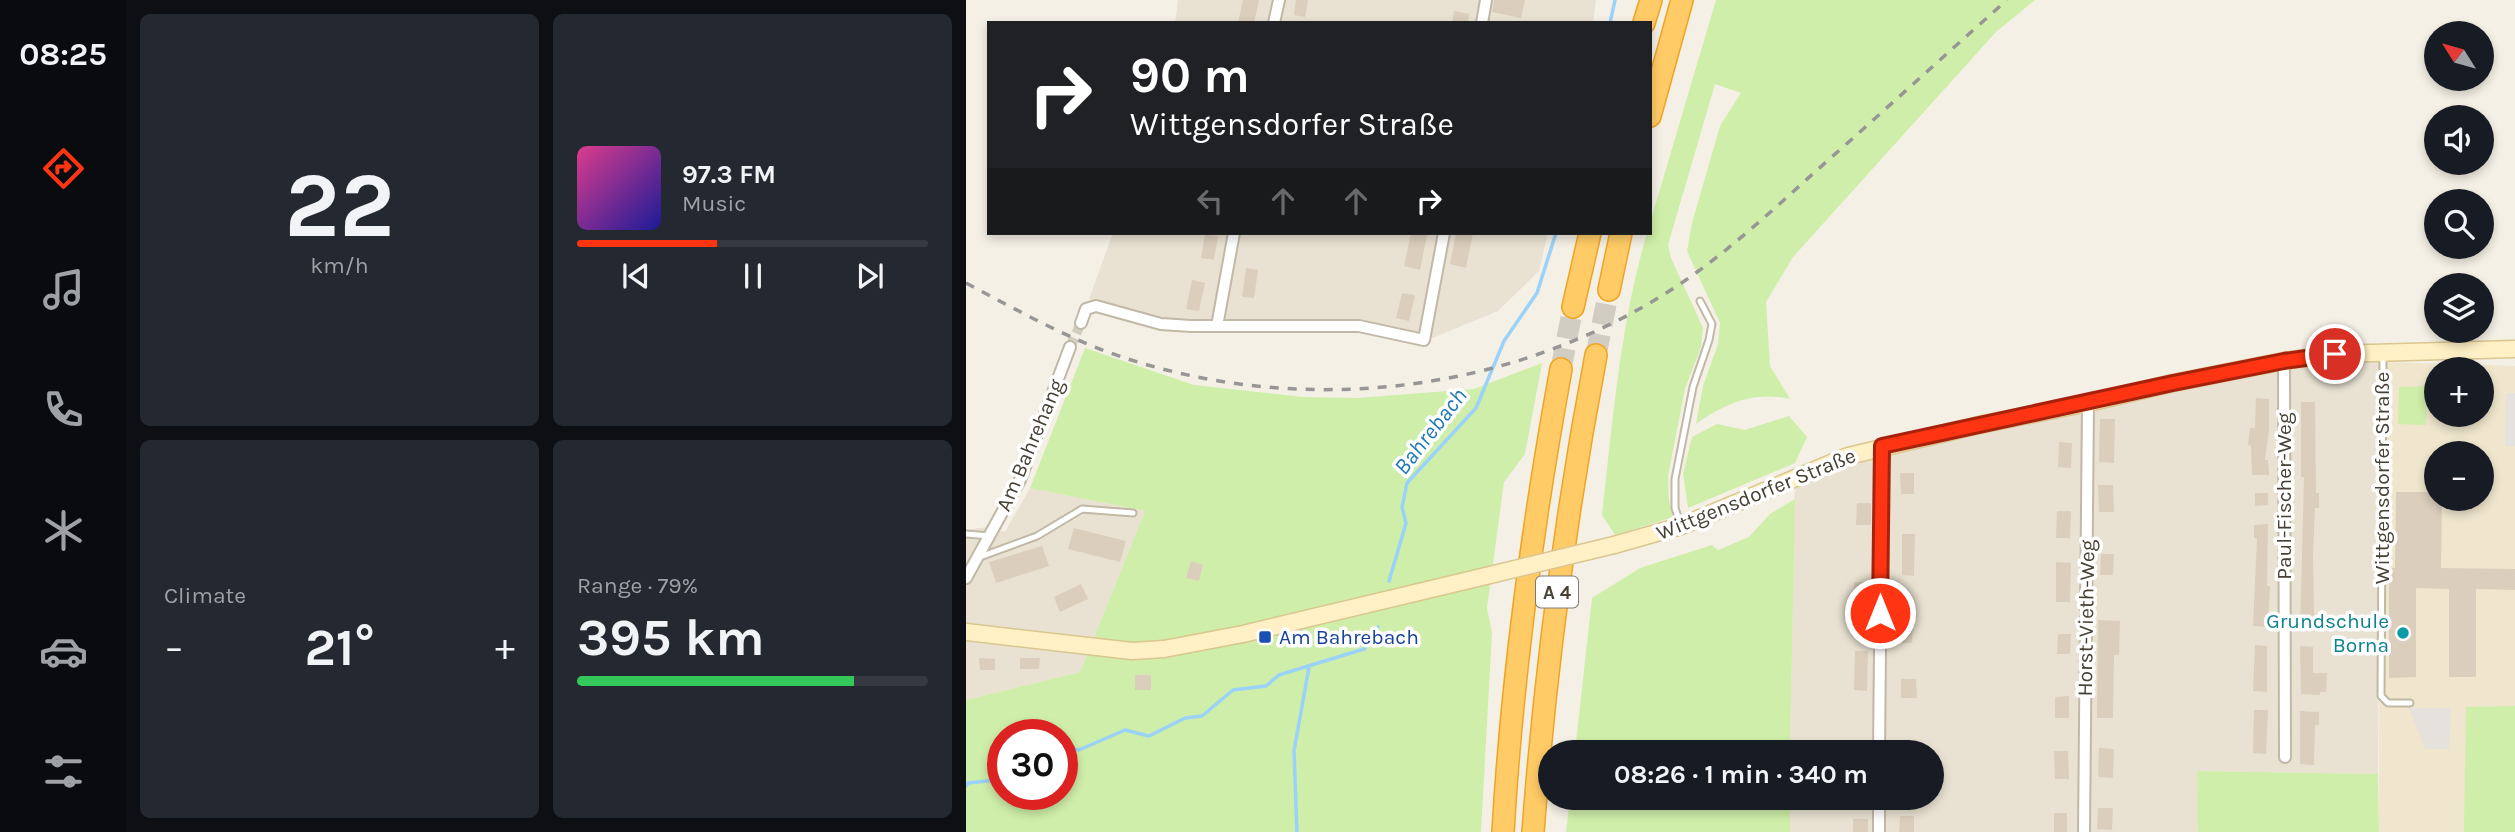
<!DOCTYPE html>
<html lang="en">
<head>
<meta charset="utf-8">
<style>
	body { margin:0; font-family:Karla,sans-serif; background:#242831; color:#f1f3f6; height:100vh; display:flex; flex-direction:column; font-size:26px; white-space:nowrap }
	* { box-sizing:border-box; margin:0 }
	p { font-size:23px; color:#9ea1a6 }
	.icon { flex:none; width:38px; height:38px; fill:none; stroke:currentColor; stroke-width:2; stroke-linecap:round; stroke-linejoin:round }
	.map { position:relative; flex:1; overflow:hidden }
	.side { display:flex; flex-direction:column; gap:14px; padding:14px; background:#0d0f14; width:840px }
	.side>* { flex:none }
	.hud { position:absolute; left:21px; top:21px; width:665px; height:214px; border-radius:0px; box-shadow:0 4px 10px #0003; background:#202124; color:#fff; overflow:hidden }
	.needle { width:46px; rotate:307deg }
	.fabs { position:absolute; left:1458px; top:21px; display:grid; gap:14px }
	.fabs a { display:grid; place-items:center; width:70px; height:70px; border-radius:50%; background:#171b24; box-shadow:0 4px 10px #0003; font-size:35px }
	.speed { position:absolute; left:21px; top:719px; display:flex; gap:14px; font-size:35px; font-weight:700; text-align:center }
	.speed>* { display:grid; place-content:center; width:91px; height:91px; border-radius:50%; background:#171b24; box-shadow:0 4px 10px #0003; line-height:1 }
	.speed .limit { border:10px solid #d22; background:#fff; color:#111 }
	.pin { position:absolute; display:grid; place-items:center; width:60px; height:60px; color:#fff; margin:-30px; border:4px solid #fff; border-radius:50%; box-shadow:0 2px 7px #0007 }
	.me { position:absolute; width:77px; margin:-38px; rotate:0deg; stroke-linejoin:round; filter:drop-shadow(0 0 5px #0008) }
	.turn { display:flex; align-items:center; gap:24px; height:147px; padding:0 28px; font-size:32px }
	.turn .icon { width:91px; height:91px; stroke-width:2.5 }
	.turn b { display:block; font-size:49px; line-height:60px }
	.lanes { display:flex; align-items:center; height:66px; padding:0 28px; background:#0003; justify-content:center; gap:35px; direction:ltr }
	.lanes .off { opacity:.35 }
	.big { font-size:52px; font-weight:700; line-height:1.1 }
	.side .widget { flex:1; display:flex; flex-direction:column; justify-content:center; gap:10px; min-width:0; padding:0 24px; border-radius:10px; background:#242831 }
	.side .dial { align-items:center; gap:0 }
	.dial b { font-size:91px; line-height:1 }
	.song { display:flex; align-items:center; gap:21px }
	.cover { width:84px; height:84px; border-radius:10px; background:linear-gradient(135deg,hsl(330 70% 55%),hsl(240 70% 35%)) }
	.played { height:7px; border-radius:4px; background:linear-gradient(90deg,#ff3412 40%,#363941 40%) }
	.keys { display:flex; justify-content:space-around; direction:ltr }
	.heat { display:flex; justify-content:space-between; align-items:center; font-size:38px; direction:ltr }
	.charge { height:10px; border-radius:5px; background:linear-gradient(90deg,#34c759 79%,#363941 0) }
	.side .tiles { flex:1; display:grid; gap:14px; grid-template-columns:repeat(2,1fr) }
	.trip { position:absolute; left:572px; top:740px; width:406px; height:70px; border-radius:35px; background:#171b24; box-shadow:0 4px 10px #0003; font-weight:700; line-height:70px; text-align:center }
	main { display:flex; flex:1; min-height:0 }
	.dock { display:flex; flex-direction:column; width:126px; justify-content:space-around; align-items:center; background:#090b0e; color:#9ea1a6 }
	.dock .icon { width:49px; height:49px }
	.dock .active { color:#ff3412 }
	.dock b { font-size:32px; color:#f1f3f6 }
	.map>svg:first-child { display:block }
</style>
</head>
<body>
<main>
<nav class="dock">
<b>08:25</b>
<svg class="icon active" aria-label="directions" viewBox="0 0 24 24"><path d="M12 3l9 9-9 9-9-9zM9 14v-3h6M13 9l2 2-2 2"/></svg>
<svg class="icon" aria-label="music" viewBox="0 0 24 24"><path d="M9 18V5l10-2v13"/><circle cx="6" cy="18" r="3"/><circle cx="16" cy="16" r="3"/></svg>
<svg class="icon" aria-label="phone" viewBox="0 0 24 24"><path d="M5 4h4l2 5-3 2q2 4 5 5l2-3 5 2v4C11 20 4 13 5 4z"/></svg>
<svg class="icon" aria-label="climate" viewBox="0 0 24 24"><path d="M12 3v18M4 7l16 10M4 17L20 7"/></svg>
<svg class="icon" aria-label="car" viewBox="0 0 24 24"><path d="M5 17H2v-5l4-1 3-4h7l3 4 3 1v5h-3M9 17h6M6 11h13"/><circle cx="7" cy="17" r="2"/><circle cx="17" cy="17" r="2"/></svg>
<svg class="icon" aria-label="filters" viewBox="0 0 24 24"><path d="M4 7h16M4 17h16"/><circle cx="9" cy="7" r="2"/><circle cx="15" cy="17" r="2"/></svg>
</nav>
<section class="side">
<div class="tiles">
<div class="widget dial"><b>22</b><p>km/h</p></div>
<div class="widget">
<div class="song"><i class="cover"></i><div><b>97.3 FM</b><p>Music</p></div></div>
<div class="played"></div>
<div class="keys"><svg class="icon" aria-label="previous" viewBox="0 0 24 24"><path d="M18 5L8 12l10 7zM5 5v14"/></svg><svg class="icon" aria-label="pause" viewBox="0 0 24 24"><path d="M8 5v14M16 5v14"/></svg><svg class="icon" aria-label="next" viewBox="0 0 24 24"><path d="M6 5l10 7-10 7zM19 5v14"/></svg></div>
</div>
<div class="widget"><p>Climate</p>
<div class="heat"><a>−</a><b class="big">21°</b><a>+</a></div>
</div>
<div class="widget"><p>Range · 79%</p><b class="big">395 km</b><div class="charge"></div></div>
</div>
</section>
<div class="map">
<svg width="1549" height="832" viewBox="0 0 1549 832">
	<rect width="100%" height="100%" fill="#f5f0e5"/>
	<!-- residential -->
	<g fill="#e9e2d2">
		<path d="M 212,0 L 630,0 L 627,23 L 209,23 Z"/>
		<path d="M 147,233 L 582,233 L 573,271 L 532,311 L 464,339 L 391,324 L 196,319 L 123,299 Z"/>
		<path d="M 1404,358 L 1414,362 L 1412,774 L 1232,771 L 1232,832 L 824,832 L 824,798 L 966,798 L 966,752 L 824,752 L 829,483 L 889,460 L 1206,390 L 1347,363 Z"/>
		<path d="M 64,488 L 179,511 L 114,672 L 0,700 L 0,530 L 21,527 L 39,532 Z"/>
	</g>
	<!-- education -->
	<path fill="#efe6cd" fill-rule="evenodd" d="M 1414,362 L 1549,366 L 1549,832 L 1413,832 ZM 1470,369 L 1516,369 L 1516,415 L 1470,415 ZM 1470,453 L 1516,453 L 1516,499 L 1470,499 Z"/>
	<!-- green -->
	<g fill="#cfeea9" fill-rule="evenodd">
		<path d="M 750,0 L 1069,0 L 1030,32 L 827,257 L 800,302 L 804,366 L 824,399 C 788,391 760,403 730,424 L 737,386 L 752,344 L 754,323 L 721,251 L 726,223 L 754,126 L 775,93 L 749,84 L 702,245 L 705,258 L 737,328 L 735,347 L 719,389 L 702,476 L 703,501 L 707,517 L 649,535 L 636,515 C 647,420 654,325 681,233 L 684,233 L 684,223 Z"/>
		<path d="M 119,348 L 228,385 L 337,397 L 391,398 L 508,389 L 576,363 L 559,454 L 538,482 L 521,608 L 526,633 L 515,832 L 0,832 L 0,700 L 114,672 L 179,511 L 64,488 ZM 37,735 L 96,735 L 96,794 L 37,794 Z"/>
		<path d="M 1461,386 L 1460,425 L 1432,424 L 1433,387 Z"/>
		<path d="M 823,416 L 841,437 L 829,463 L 722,508 L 717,473 L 726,437 L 751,424 L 779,430 Z"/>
		<path d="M 829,499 L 824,752 L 609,752 L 626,598 L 674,568 L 746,545 L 752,550 L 783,537 L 804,514 Z"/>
		<path d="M 1549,706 L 1549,832 L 1498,832 L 1500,707 Z"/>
		<path d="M 1231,771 L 1412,774 L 1413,832 L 1232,832 Z"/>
		<path d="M 604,798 L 824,798 L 824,832 L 600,832 Z"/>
	</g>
	<!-- parking -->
	<g fill="#e5e2de">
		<path d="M 1540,393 L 1549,393 L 1549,446 L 1539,446 Z"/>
		<path d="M 1443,708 L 1485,708 L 1483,749 L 1459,749 Z"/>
	</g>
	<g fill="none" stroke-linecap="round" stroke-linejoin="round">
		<!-- stream -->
		<g stroke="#9ad2f9" stroke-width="3.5">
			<path d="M 644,23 L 649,0"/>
			<path d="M 423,581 L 440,523 L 436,507 L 441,483 L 510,408 L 538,341 L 571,293 L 590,233"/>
			<path d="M 96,747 L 113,750 L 159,730 L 183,736 L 219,718 L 236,716 L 267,690 L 300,686 L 313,675 L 398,649 L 408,638 L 412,627"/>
			<path d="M 0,786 L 2,783 L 30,780 L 37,773"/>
			<path d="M 331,832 L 328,751 L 343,667"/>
		</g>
	</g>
	<!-- building -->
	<g fill="#dbcebc">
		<path d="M 277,0 L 293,0 L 288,23 L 272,23 Z"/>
		<path d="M 330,0 L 342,0 L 339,17 L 328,15 Z"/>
		<path d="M 559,0 L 555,18 L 526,12 L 528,0 Z"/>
		<path d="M 488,11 L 503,14 L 502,23 L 486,23 Z"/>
		<path d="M 445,233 L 461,235 L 454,270 L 438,266 Z"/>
		<path d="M 490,233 L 507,233 L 500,268 L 484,264 Z"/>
		<path d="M 239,234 L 252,236 L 248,260 L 235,258 Z"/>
		<path d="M 280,268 L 292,270 L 288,298 L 276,297 Z"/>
		<path d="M 226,280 L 239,283 L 233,311 L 220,309 Z"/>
		<path d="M 436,293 L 449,295 L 443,321 L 430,318 Z"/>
		<path d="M 1290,398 L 1303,399 L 1303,430 L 1299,460 L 1302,460 L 1303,475 L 1286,475 L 1285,446 L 1282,445 L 1284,428 L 1289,428 Z"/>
		<path d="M 1335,402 L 1349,402 L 1350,493 L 1353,493 L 1353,508 L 1349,508 L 1347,554 L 1348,615 L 1350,615 L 1350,630 L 1346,632 L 1334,630 L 1338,477 L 1335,477 Z"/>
		<path d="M 1134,419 L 1149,419 L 1148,463 L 1133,462 Z"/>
		<path d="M 1093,442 L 1106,443 L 1105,468 L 1092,467 Z"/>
		<path d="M 934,473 L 948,473 L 948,494 L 935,494 Z"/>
		<path d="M 1132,485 L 1147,485 L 1148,512 L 1133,512 Z"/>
		<path d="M 1430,492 L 1470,492 L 1470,499 L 1476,499 L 1475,568 L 1549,569 L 1549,590 L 1510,589 L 1510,677 L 1483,677 L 1483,589 L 1450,588 L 1450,677 L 1423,678 L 1423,568 L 1429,568 Z"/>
		<path d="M 1289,493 L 1302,493 L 1302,505 L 1289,506 Z"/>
		<path d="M 891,503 L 905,503 L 905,525 L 890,525 Z"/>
		<path d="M 1091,511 L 1105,511 L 1104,538 L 1090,538 Z"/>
		<path d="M 1302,524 L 1301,586 L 1304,586 L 1302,627 L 1287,626 L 1291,538 L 1288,538 L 1288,525 Z"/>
		<path d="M 108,528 L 160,541 L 154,562 L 102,549 Z"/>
		<path d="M 936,534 L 949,534 L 948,576 L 936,575 Z"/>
		<path d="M 76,546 L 83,566 L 30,583 L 23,562 Z"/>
		<path d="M 1135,554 L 1148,554 L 1147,575 L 1134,575 Z"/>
		<path d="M 225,561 L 237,565 L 233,581 L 220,578 Z"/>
		<path d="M 1090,562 L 1105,563 L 1104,602 L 1090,602 Z"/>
		<rect x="888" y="582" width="15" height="22"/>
		<path d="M 115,584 L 122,599 L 94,612 L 88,597 Z"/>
		<path d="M 936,602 L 948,602 L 946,643 L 934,643 Z"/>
		<path d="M 1132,620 L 1154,621 L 1153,655 L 1148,655 L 1147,718 L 1131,718 Z"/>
		<path d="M 1092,634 L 1105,634 L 1104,654 L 1091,654 Z"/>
		<path d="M 1289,645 L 1301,646 L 1301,692 L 1287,691 Z"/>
		<path d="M 1334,646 L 1347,647 L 1347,673 L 1361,673 L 1360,692 L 1354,692 L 1354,695 L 1335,694 Z"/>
		<path d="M 889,651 L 902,651 L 901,691 L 888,690 Z"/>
		<path d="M 13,658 L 29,659 L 29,670 L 14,670 Z"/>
		<path d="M 54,658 L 74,658 L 73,669 L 54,669 Z"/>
		<rect x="169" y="675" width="16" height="15"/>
		<path d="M 935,679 L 950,679 L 951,698 L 935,698 Z"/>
		<path d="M 1103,696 L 1103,718 L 1089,718 L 1089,697 Z"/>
		<path d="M 1288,710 L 1302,710 L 1300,754 L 1287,753 Z"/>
		<path d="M 1334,711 L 1353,712 L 1353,725 L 1349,725 L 1348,765 L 1334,764 Z"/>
		<rect x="888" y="742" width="13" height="10"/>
		<path d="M 1133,748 L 1148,749 L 1147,778 L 1132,777 Z"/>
		<path d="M 1088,751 L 1102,751 L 1103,779 L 1089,779 Z"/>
		<path d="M 1132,808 L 1147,808 L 1146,830 L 1131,829 Z"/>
		<rect x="1088" y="813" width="13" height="19"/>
		<path d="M 934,816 L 948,816 L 948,832 L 933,832 Z"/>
		<rect x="887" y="819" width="15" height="13"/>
	</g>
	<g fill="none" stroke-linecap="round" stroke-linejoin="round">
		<!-- street-tunnel -->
		<path stroke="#d2cdc2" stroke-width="10" stroke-dasharray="10 5" stroke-linecap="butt" d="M 104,347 L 115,323"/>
		<!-- highway-tunnel -->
		<g stroke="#d2cdc2" stroke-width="21" stroke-dasharray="21 10" stroke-linecap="butt">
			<path d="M 630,355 L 643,290"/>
			<path d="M 595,369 L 607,307"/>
		</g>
		<defs>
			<g id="lane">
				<path d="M 1417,357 L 1415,696 L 1422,703 L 1444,703"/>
				<path d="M 714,523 L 709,508 L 709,479 L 727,387 L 743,340 L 746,324 L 734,301"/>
				<path d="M 0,534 L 24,536"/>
				<path d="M 14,557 L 71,536 L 116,509 L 167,513"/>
			</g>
			<g id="street">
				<path d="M 308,23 L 313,0"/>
				<path d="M 516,23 L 520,0"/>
				<path d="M 115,323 L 120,309 L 130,306 L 195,324 L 225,326 L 393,326 L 458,340 L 478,233"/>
				<path d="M 251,326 L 268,233"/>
				<path d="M 1318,361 L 1319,757"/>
				<path d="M 0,578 L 54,480 L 104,347"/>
				<path d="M 913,752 L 916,446"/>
				<path d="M 913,832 L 913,798"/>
				<path d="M 1118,832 L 1122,403"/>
			</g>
			<g id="secondary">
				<path d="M 648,545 L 715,526 L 882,456 L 1013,425 L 1122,403 L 1207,383 L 1318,361 L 1369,354 L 1549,349"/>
				<path d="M 0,632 L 166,651 L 198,649 L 277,634 L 520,576"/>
			</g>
			<g id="highway">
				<path d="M 678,23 L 685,0"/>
				<path d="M 684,116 L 716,0"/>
				<path d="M 643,290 L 655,233"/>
				<path d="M 607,307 L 624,233"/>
				<path d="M 537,832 C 546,677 567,522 595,369"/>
				<path d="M 567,832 C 579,672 600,513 630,355"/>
			</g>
		</defs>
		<!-- lane casing -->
		<use href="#lane" stroke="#c1b8a6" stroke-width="9"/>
		<!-- street casing -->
		<use href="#street" stroke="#c1b8a6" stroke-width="14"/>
		<!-- secondary casing -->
		<use href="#secondary" stroke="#dac68f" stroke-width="19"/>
		<!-- highway casing -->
		<use href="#highway" stroke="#f0a424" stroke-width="24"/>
		<!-- lane -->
		<use href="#lane" stroke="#fff" stroke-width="5"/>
		<!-- street -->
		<use href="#street" stroke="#fff" stroke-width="10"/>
		<!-- secondary -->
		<use href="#secondary" stroke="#fff1c5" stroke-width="16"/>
		<!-- highway -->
		<use href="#highway" stroke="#ffcb66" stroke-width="21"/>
		<!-- rail -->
		<path stroke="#969696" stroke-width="3.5" stroke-dasharray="9 9" stroke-linecap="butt" d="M 0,283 C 51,310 102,339 156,357 C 342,419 555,392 717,282 C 768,247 813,204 859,163 C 920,109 980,54 1041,0"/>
		<defs>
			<path id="secondary-bridge" d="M 520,576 L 648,545"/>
		</defs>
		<!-- secondary-bridge casing -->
		<use href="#secondary-bridge" stroke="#dac68f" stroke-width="19" stroke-linecap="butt"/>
		<!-- secondary-bridge -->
		<use href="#secondary-bridge" stroke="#fff1c5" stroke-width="16"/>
	</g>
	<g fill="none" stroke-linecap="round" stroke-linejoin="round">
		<defs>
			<path id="route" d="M 914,613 L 916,446 L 1207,383 L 1318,361 L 1369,354"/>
		</defs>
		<!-- route casing -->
		<use href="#route" stroke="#a6220c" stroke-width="18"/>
		<!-- route -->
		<use href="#route" stroke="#ff3412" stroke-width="12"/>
	</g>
	<!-- markers -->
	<circle fill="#0f9aa8" stroke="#fff" stroke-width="2.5" cx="1437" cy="633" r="7"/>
	<rect fill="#1a4fb4" stroke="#fff" stroke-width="2.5" x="292" y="630" width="14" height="14" rx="3.5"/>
	<g text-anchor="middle" stroke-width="7" stroke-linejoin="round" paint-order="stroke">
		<!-- shield labels -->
		<rect fill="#fff" stroke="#7f7971" stroke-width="2" x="570" y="576.5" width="42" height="31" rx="5"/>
		<g font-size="19" font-weight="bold" fill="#484034">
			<text x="591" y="599">A 4</text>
		</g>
		<!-- street labels -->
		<g font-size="21" fill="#484034" stroke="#fff">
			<text transform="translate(64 445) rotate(-67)" y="7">Am Bahrehang</text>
			<text transform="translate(1416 478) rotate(-90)" y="7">Wittgensdorfer Straße</text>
			<text transform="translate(790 494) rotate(-22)" y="7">Wittgensdorfer Straße</text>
			<text transform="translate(1318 496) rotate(-90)" y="7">Paul-Fischer-Weg</text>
			<text transform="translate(1120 618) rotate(-89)" y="7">Horst-Vieth-Weg</text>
		</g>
		<!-- culture labels -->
		<g font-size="21" fill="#0d838f" stroke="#fff" text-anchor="end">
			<text x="1423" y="628">Grundschule<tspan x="1423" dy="24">Borna</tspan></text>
		</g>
		<!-- transit labels -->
		<g font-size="21" fill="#164399" stroke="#fff" text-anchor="start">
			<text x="313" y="644">Am Bahrebach</text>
		</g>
		<!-- water labels -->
		<g font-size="23" font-style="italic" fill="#1f78b8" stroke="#fff">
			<text transform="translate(464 431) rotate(-52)" y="8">Bahrebach</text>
		</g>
	</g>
</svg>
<div class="fabs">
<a><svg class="needle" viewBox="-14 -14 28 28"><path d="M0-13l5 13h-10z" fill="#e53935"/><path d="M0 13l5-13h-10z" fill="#9ea1a6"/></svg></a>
<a><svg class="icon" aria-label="sound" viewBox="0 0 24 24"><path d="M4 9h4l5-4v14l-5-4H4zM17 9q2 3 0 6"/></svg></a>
<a><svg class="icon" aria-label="search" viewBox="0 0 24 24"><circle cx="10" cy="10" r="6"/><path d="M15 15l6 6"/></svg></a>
<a><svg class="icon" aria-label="layers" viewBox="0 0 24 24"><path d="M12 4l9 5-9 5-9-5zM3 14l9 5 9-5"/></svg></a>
<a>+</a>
<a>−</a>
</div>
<div class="speed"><div class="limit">30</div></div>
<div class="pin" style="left:1369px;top:354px;background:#d93025"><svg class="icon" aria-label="arrive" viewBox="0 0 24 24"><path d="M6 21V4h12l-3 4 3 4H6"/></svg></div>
<svg class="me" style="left:914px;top:613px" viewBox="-20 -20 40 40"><circle r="17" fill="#ff3412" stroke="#fff" stroke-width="3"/><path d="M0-11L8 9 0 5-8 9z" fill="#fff"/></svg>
<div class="trip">08:26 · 1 min · 340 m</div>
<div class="hud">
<div class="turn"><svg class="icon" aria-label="right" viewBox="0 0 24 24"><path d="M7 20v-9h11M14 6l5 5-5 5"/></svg><div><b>90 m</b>Wittgensdorfer Straße</div></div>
<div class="lanes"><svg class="icon off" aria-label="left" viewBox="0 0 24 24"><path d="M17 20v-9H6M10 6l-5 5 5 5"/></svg><svg class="icon off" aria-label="ahead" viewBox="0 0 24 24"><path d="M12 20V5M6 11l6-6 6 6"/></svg><svg class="icon off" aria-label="ahead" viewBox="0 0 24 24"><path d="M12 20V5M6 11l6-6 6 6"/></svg><svg class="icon" aria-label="right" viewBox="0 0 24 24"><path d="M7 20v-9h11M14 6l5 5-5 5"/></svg></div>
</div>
</div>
</main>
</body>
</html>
